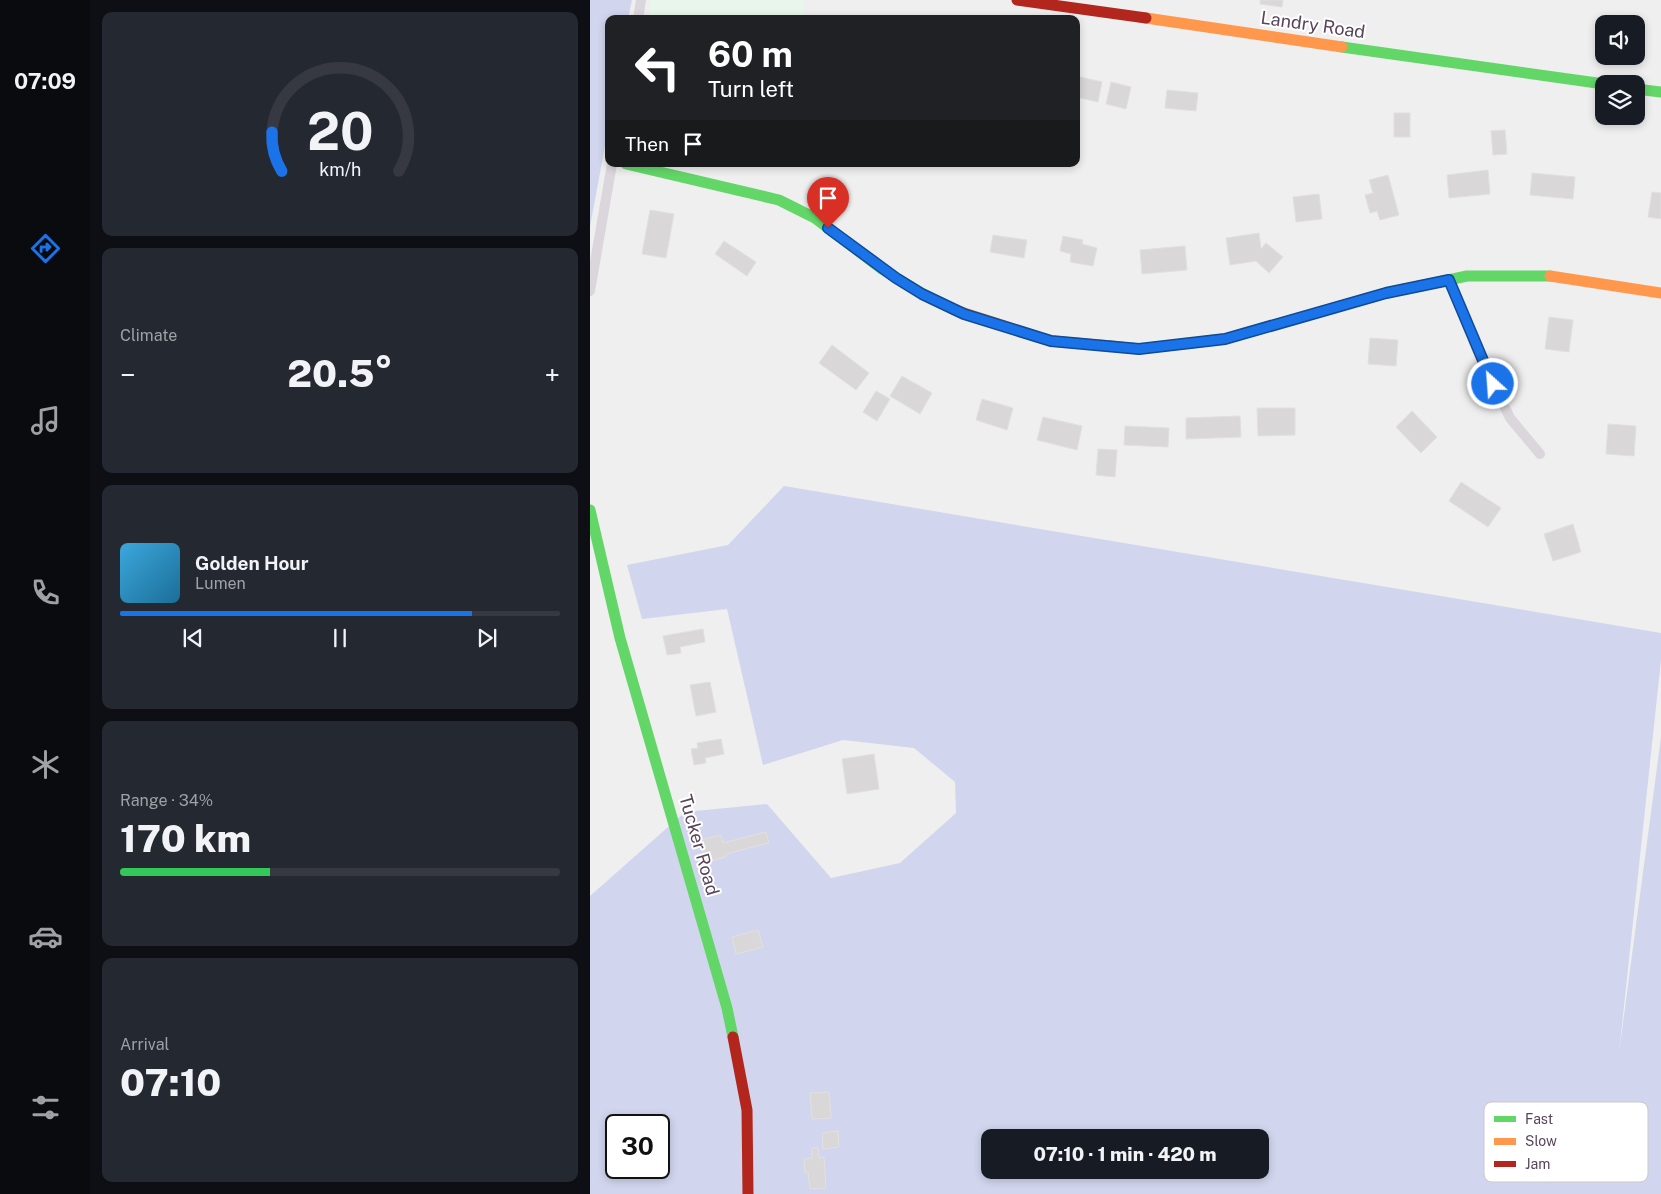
<!DOCTYPE html>
<html lang="en">
<head>
<meta charset="utf-8">
<style>
	body { margin:0; font-family:"Public Sans",sans-serif; background:#242831; color:#f1f3f6; height:100vh; display:flex; flex-direction:column; font-size:19px; white-space:nowrap }
	* { box-sizing:border-box; margin:0 }
	p { font-size:16px; color:#9ea1a6 }
	.icon { flex:none; width:28px; height:28px; fill:none; stroke:currentColor; stroke-width:2; stroke-linecap:round; stroke-linejoin:round }
	.map { position:relative; flex:1; overflow:hidden }
	.panel { display:flex; flex-direction:column; gap:12px; padding:12px; background:#0d0f14; width:500px }
	.panel>* { flex:none }
	.hud { position:absolute; left:15px; top:15px; width:475px; height:152px; border-radius:10px; box-shadow:0 2px 8px #0003; background:#202124; color:#fff; overflow:hidden }
	.tools { position:absolute; left:1005px; top:15px; display:grid; gap:10px }
	.tools a { display:grid; place-items:center; width:50px; height:50px; border-radius:10px; background:#171b24; box-shadow:0 2px 8px #0003; font-size:25px }
	.speed { position:absolute; left:15px; top:1114px; display:flex; gap:10px; font-size:25px; font-weight:700; text-align:center }
	.speed>* { display:grid; place-content:center; width:65px; height:65px; border-radius:50%; background:#171b24; box-shadow:0 2px 8px #0003; line-height:1 }
	.speed .limit { border:2px solid #111; border-radius:8px; background:#fff; color:#111 }
	.pin { position:absolute; display:grid; place-items:center; width:42px; height:42px; color:#fff; margin:-51px -21px; border-radius:50% 50% 50% 0; rotate:-45deg; box-shadow:0 0 5px #0007 }
	.pin .icon { rotate:45deg }
	.me { position:absolute; width:55px; margin:-28px; rotate:334deg; stroke-linejoin:round; filter:drop-shadow(0 0 4px #0008) }
	.turn { display:flex; align-items:center; gap:18px; height:105px; padding:0 20px; font-size:22px }
	.turn .icon { width:65px; height:65px; stroke-width:2.5 }
	.turn b { display:block; font-size:35px; line-height:42px }
	.then { display:flex; align-items:center; height:48px; padding:0 20px; background:#0003; gap:10px; font-size:19px }
	.big { font-size:38px; font-weight:800; line-height:1.1 }
	.panel .tile { flex:1; display:flex; flex-direction:column; justify-content:center; gap:8px; min-width:0; padding:0 18px; border-radius:10px; background:#242831 }
	.panel .dial { align-items:center; gap:0 }
	.dial svg { height:130px; overflow:visible; fill:none; stroke:#363941; stroke-width:7; stroke-linecap:round; text-anchor:middle }
	.dial text { fill:#f1f3f6; stroke:none }
	.song { display:flex; align-items:center; gap:15px }
	.cover { width:60px; height:60px; border-radius:8px; background:linear-gradient(135deg,hsl(200 70% 55%),hsl(200 70% 35%)) }
	.played { height:5px; border-radius:2px; background:linear-gradient(90deg,#1a73e8 80%,#363941 80%) }
	.keys { display:flex; justify-content:space-around; direction:ltr }
	.heat { display:flex; justify-content:space-between; align-items:center; font-size:28px; direction:ltr }
	.charge { height:8px; border-radius:4px; background:linear-gradient(90deg,#34c759 34%,#363941 0) }
	.trip { position:absolute; left:391px; top:1129px; width:288px; height:50px; border-radius:10px; background:#171b24; box-shadow:0 2px 8px #0003; font-weight:800; line-height:50px; text-align:center }
	main { display:flex; flex:1; min-height:0 }
	.menu { display:flex; flex-direction:column; width:90px; justify-content:space-around; align-items:center; background:#090b0e; color:#9ea1a6 }
	.menu .icon { width:35px; height:35px }
	.menu .active { color:#1a73e8 }
	.menu b { font-size:22px; color:#f1f3f6 }
	.map>svg:first-child { display:block }
</style>
</head>
<body>
<main>
<nav class="menu">
<b>07:09</b>
<svg class="icon active" aria-label="directions" viewBox="0 0 24 24"><path d="M12 3l9 9-9 9-9-9zM9 14v-3h6M13 9l2 2-2 2"/></svg>
<svg class="icon" aria-label="music" viewBox="0 0 24 24"><path d="M9 18V5l10-2v13"/><circle cx="6" cy="18" r="3"/><circle cx="16" cy="16" r="3"/></svg>
<svg class="icon" aria-label="phone" viewBox="0 0 24 24"><path d="M5 4h4l2 5-3 2q2 4 5 5l2-3 5 2v4C11 20 4 13 5 4z"/></svg>
<svg class="icon" aria-label="climate" viewBox="0 0 24 24"><path d="M12 3v18M4 7l16 10M4 17L20 7"/></svg>
<svg class="icon" aria-label="car" viewBox="0 0 24 24"><path d="M5 17H2v-5l4-1 3-4h7l3 4 3 1v5h-3M9 17h6M6 11h13"/><circle cx="7" cy="17" r="2"/><circle cx="17" cy="17" r="2"/></svg>
<svg class="icon" aria-label="filters" viewBox="0 0 24 24"><path d="M4 7h16M4 17h16"/><circle cx="9" cy="7" r="2"/><circle cx="15" cy="17" r="2"/></svg>
</nav>
<section class="panel">
<div class="tile dial"><svg viewBox="0 0 100 80">
<path d="M14 69A42 42 0 1 1 86 69"/>
<path d="M14 69A42 42 0 0 1 8 45" stroke="#1a73e8"/>
<text x="50" y="56" font-size="32" font-weight="700">20</text>
<text x="50" y="72" font-size="11">km/h</text>
</svg></div>
<div class="tile"><p>Climate</p>
<div class="heat"><a>−</a><b class="big">20.5°</b><a>+</a></div>
</div>
<div class="tile">
<div class="song"><i class="cover"></i><div><b>Golden Hour</b><p>Lumen</p></div></div>
<div class="played"></div>
<div class="keys"><svg class="icon" aria-label="previous" viewBox="0 0 24 24"><path d="M18 5L8 12l10 7zM5 5v14"/></svg><svg class="icon" aria-label="pause" viewBox="0 0 24 24"><path d="M8 5v14M16 5v14"/></svg><svg class="icon" aria-label="next" viewBox="0 0 24 24"><path d="M6 5l10 7-10 7zM19 5v14"/></svg></div>
</div>
<div class="tile"><p>Range · 34%</p><b class="big">170 km</b><div class="charge"></div></div>
<div class="tile"><p>Arrival</p><b class="big">07:10</b></div>
</section>
<div class="map">
<svg width="1071" height="1194" viewBox="0 0 1071 1194">
	<rect width="100%" height="100%" fill="#eeefee"/>
	<!-- commercial -->
	<path fill="#e9f6eb" d="M 61,0 L 215,0 L 213,19 L 58,19 Z"/>
	<!-- green -->
	<g fill="#d1d6ee" fill-rule="evenodd">
		<path d="M 0,0 L 42,0 L 38,19 L 19,19 L 19,124 L 0,227 Z"/>
		<path d="M 194,486 L 1071,633 L 1071,660 L 1029,1053 L 1071,737 L 1071,1194 L 0,1194 L 0,896 L 95,812 L 177,804 L 241,878 L 310,863 L 366,813 L 365,782 L 324,748 L 253,740 L 173,765 L 137,609 L 52,619 L 37,565 L 138,545 ZM 26,1125 L 69,1125 L 69,1168 L 26,1168 ZM 400,1138 L 670,1138 L 670,1170 L 400,1170 Z"/>
	</g>
	<!-- building -->
	<g fill="#dad7d9" stroke="#e1e0e1">
		<path d="M 670,0 L 693,0 L 692,7 L 670,4 Z"/>
		<path d="M 486,76 L 512,82 L 508,102 L 486,97 Z"/>
		<path d="M 521,82 L 541,87 L 536,109 L 516,104 Z"/>
		<path d="M 577,90 L 608,93 L 606,111 L 575,108 Z"/>
		<rect x="804" y="113" width="16" height="24"/>
		<path d="M 915,130 L 917,154 L 903,155 L 901,131 Z"/>
		<path d="M 898,170 L 900,194 L 859,198 L 857,175 Z"/>
		<path d="M 942,173 L 985,177 L 983,199 L 940,195 Z"/>
		<path d="M 798,175 L 809,215 L 790,220 L 787,211 L 780,213 L 775,195 L 783,193 L 779,180 Z"/>
		<path d="M 1062,192 L 1071,193 L 1071,219 L 1058,217 Z"/>
		<path d="M 729,194 L 732,219 L 706,222 L 703,197 Z"/>
		<path d="M 60,210 L 84,214 L 76,258 L 52,254 Z"/>
		<path d="M 669,233 L 671,249 L 676,243 L 693,257 L 679,273 L 666,261 L 640,265 L 636,238 Z"/>
		<path d="M 403,235 L 437,240 L 434,258 L 400,252 Z"/>
		<path d="M 473,236 L 493,240 L 492,244 L 507,248 L 503,266 L 480,262 L 481,254 L 470,251 Z"/>
		<path d="M 134,241 L 166,262 L 157,276 L 125,254 Z"/>
		<path d="M 595,246 L 597,270 L 552,274 L 550,250 Z"/>
		<path d="M 959,317 L 983,320 L 979,352 L 955,349 Z"/>
		<path d="M 780,338 L 808,340 L 806,366 L 778,364 Z"/>
		<path d="M 242,345 L 279,373 L 266,390 L 229,363 Z"/>
		<path d="M 312,376 L 342,393 L 330,414 L 300,396 Z"/>
		<path d="M 286,391 L 300,399 L 287,421 L 273,412 Z"/>
		<path d="M 392,399 L 423,408 L 417,430 L 386,420 Z"/>
		<path d="M 667,408 L 705,408 L 705,435 L 668,436 Z"/>
		<path d="M 822,411 L 847,437 L 831,453 L 806,427 Z"/>
		<path d="M 650,416 L 651,437 L 596,439 L 596,418 Z"/>
		<path d="M 453,417 L 492,426 L 487,450 L 447,440 Z"/>
		<path d="M 1018,424 L 1046,426 L 1044,456 L 1016,454 Z"/>
		<path d="M 535,426 L 579,428 L 578,447 L 534,445 Z"/>
		<path d="M 508,449 L 527,450 L 525,477 L 506,475 Z"/>
		<path d="M 871,482 L 911,508 L 898,527 L 859,501 Z"/>
		<path d="M 983,524 L 991,552 L 963,561 L 954,534 Z"/>
		<path d="M 113,629 L 115,642 L 90,647 L 91,653 L 77,655 L 73,636 Z"/>
		<path d="M 120,682 L 126,712 L 106,716 L 100,685 Z"/>
		<path d="M 131,739 L 134,754 L 115,758 L 116,763 L 104,765 L 101,749 L 108,748 L 107,743 Z"/>
		<path d="M 284,754 L 289,789 L 257,794 L 252,759 Z"/>
		<path d="M 176,832 L 179,843 L 136,854 L 136,857 L 116,862 L 111,840 L 131,835 L 133,843 Z"/>
		<path d="M 168,930 L 173,947 L 146,954 L 142,937 Z"/>
		<path d="M 239,1092 L 241,1118 L 222,1119 L 220,1093 Z"/>
		<path d="M 248,1131 L 249,1147 L 233,1149 L 232,1133 Z"/>
		<path d="M 228,1147 L 229,1158 L 234,1157 L 236,1188 L 220,1189 L 218,1172 L 215,1173 L 214,1159 L 222,1158 L 222,1148 Z"/>
	</g>
	<g fill="none" stroke-linecap="round" stroke-linejoin="round">
		<!-- street -->
		<g stroke="#dad6db" stroke-width="10">
			<path d="M 48,19 L 51,0"/>
			<path d="M 859,280 L 887,350 L 920,418 L 950,454"/>
			<path d="M 0,291 L 22,164"/>
		</g>
		<!-- fast -->
		<g stroke="#63d668" stroke-width="11">
			<path d="M 752,47 L 1014,84"/>
			<path d="M 1046,89 L 1071,92"/>
			<path d="M 36,164 L 189,200 L 225,218 L 292,269 L 333,294 L 365,310"/>
			<path d="M 521,346 L 549,349 L 635,339 L 796,293 L 877,276 L 960,276"/>
			<path d="M 0,510 L 30,638 L 137,1008 L 143,1037"/>
		</g>
		<!-- slow -->
		<g stroke="#ff974d" stroke-width="11">
			<path d="M 556,18 L 752,47"/>
			<path d="M 960,276 L 1071,293"/>
			<path d="M 365,310 L 461,341 L 521,346"/>
		</g>
		<!-- jam -->
		<g stroke="#b3261e" stroke-width="11">
			<path d="M 427,0 L 556,18"/>
			<path d="M 143,1037 L 157,1110 L 158,1194"/>
		</g>
	</g>
	<g fill="none" stroke-linecap="round" stroke-linejoin="round">
		<defs>
			<path id="route" d="M 238,228 L 306,278 L 332,294 L 374,314 L 461,341 L 549,349 L 635,339 L 796,293 L 859,280 L 903,384"/>
		</defs>
		<!-- route casing -->
		<use href="#route" stroke="#114b97" stroke-width="12"/>
		<!-- route -->
		<use href="#route" stroke="#1a73e8" stroke-width="9"/>
	</g>
	<g text-anchor="middle" stroke-width="4" stroke-linejoin="round" paint-order="stroke">
		<!-- street labels -->
		<g font-size="18" fill="#59455a" stroke="#fff">
			<text transform="translate(723 25) rotate(8)" y="6">Landry Road</text>
			<text transform="translate(109 845) rotate(74)" y="6">Tucker Road</text>
		</g>
	</g>
	<!-- legend -->
	<rect x="894" y="1102" width="164" height="80" rx="8" fill="#fff" stroke="#cdc7ce" stroke-width="1"/>
	<rect x="904" y="1116" width="22" height="6" fill="#63d668"/>
	<rect x="904" y="1138" width="22" height="7" fill="#ff974d"/>
	<rect x="904" y="1161" width="22" height="6" fill="#b3261e"/>
	<g font-size="14" fill="#59455a">
		<text x="935" y="1124">Fast</text>
		<text x="935" y="1146">Slow</text>
		<text x="935" y="1169">Jam</text>
	</g>
</svg>
<div class="tools">
<a><svg class="icon" aria-label="sound" viewBox="0 0 24 24"><path d="M4 9h4l5-4v14l-5-4H4zM17 9q2 3 0 6"/></svg></a>
<a><svg class="icon" aria-label="layers" viewBox="0 0 24 24"><path d="M12 4l9 5-9 5-9-5zM3 14l9 5 9-5"/></svg></a>
</div>
<div class="speed"><div class="limit">30</div></div>
<div class="pin" style="left:238px;top:228px;background:#d93025"><svg class="icon" aria-label="arrive" viewBox="0 0 24 24"><path d="M6 21V4h12l-3 4 3 4H6"/></svg></div>
<svg class="me" style="left:903px;top:384px" viewBox="-20 -20 40 40"><circle r="17" fill="#1a73e8" stroke="#fff" stroke-width="3"/><path d="M0-11L8 9 0 5-8 9z" fill="#fff"/></svg>
<div class="trip">07:10 · 1 min · 420 m</div>
<div class="hud">
<div class="turn"><svg class="icon" aria-label="left" viewBox="0 0 24 24"><path d="M17 20v-9H6M10 6l-5 5 5 5"/></svg><div><b>60 m</b>Turn left</div></div>
<div class="then">Then<svg class="icon" aria-label="arrive" viewBox="0 0 24 24"><path d="M6 21V4h12l-3 4 3 4H6"/></svg></div>
</div>
</div>
</main>
</body>
</html>
